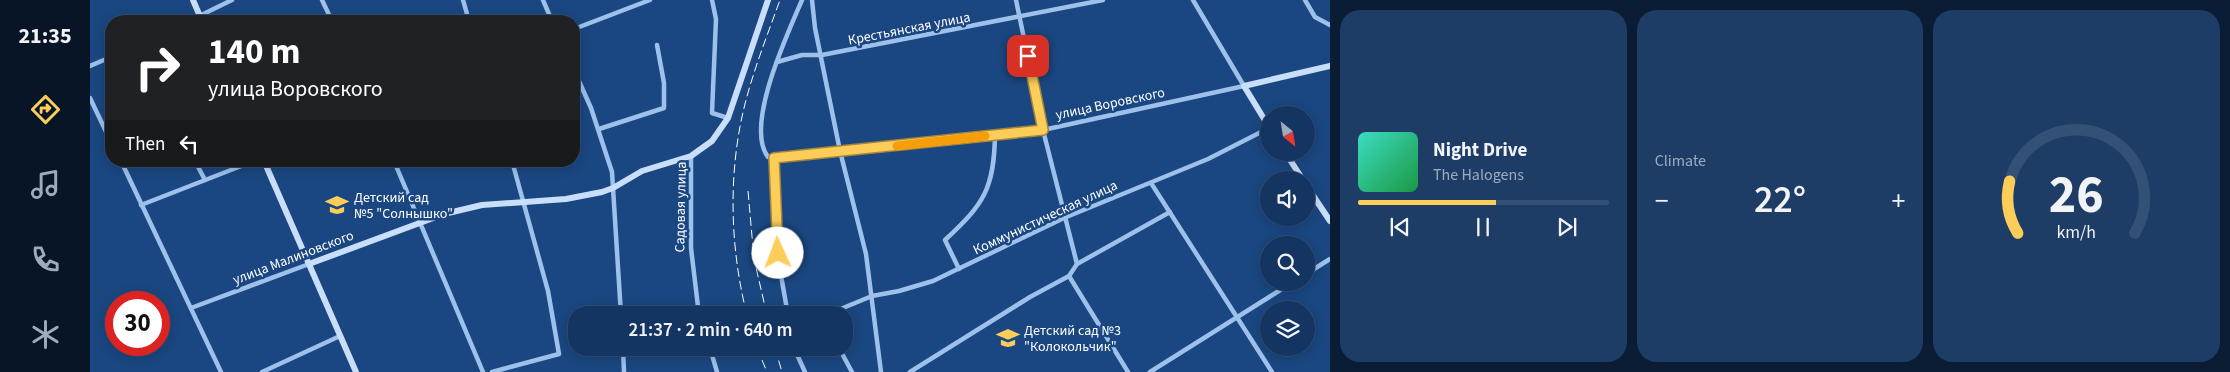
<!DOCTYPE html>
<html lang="en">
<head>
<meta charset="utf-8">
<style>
	body { margin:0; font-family:"Source Sans 3",sans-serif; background:#1d3d67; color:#f1f3f6; height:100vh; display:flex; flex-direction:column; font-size:19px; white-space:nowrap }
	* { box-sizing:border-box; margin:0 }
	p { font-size:16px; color:#9dabbd }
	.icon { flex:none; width:28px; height:28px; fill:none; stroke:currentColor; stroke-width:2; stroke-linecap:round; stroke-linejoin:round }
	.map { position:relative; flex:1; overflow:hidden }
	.details { display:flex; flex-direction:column; gap:10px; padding:10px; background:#0b1d35; width:900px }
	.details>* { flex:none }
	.hud { position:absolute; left:15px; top:15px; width:475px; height:152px; border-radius:20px; box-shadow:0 2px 12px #0003,0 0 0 1px #335076; background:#202124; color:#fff; overflow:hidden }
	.needle { width:32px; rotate:150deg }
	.controls { position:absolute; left:1170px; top:106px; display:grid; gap:10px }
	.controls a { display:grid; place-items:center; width:55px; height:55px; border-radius:50%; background:#143561; box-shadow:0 2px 12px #0003,0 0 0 1px #335076; font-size:25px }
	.speed { position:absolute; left:15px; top:291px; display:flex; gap:10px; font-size:25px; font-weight:700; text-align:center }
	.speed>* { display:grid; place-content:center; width:65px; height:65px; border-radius:50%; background:#143561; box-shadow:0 2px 12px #0003,0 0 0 1px #335076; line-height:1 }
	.speed .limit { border:8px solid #d22; background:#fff; color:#111 }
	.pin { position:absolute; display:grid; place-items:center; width:42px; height:42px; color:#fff; margin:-21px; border-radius:10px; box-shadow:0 2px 8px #0006 }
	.me { position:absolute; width:55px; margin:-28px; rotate:358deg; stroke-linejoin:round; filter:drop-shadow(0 0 4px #0008) }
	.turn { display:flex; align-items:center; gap:18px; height:105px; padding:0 20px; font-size:22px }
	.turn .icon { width:65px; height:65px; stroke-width:2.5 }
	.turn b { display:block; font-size:35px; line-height:42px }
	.then { display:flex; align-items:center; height:48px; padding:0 20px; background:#0003; gap:10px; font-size:19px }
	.big { font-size:38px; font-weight:600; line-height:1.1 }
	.details .widget { flex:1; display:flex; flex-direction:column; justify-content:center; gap:8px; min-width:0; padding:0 18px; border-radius:20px; background:#1d3d67 }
	.details .dial { align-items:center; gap:0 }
	.dial svg { height:130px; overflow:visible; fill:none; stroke:#335076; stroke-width:7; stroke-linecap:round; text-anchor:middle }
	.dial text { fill:#f1f3f6; stroke:none }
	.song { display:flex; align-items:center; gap:15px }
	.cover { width:60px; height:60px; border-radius:8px; background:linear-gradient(135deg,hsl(170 70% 55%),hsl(140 70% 35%)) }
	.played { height:5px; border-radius:2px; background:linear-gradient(90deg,#fdcd59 55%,#335076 55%) }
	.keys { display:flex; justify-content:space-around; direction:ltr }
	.heat { display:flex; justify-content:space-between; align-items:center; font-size:28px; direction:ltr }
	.details .tiles { flex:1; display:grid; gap:10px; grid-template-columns:repeat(3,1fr) }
	.trip { position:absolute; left:478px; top:306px; width:285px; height:50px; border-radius:20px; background:#143561; box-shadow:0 2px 12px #0003,0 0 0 1px #335076; font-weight:600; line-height:50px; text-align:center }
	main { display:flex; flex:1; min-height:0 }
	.dock { display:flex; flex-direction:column; width:90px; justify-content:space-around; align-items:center; background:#081527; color:#9dabbd }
	.dock .icon { width:35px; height:35px }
	.dock .selected { color:#fdcd59 }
	.dock b { font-size:22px; color:#f1f3f6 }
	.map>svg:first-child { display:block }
</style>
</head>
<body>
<main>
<nav class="dock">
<b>21:35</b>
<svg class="icon selected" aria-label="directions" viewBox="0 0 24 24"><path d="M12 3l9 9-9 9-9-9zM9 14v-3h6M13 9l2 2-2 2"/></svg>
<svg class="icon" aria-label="music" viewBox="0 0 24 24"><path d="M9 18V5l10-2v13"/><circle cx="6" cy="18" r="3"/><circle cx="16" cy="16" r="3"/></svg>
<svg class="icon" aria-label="phone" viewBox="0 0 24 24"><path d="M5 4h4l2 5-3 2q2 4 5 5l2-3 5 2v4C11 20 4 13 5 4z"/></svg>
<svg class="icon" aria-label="climate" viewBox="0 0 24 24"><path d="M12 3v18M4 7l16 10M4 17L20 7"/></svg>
</nav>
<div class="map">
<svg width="1240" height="372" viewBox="0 0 1240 372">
	<rect width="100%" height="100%" fill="#1a4781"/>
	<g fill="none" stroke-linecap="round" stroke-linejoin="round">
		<!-- street -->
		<g stroke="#9dc1eb" stroke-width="4.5">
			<path d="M 232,0 L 242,21"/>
			<path d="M 373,0 L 379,21"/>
			<path d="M 453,0 L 462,21"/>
			<path d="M 622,0 L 626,19 L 622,113 L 638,118"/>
			<path d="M 712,0 C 698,33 654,126 678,157 L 684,158 L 953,130 L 1154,86 L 1103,0"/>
			<path d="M 722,0 L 725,28 L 750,151 L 776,254 L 791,372"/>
			<path d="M 926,0 L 953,130 L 987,264"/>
			<path d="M 1215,0 L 1225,17 L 1240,25"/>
			<path d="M 99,21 L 142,0"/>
			<path d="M 484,29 L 560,0"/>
			<path d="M 687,62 L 712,55 L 732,55 L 1013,0"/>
			<path d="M 0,66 L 21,57"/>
			<path d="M 484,70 L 501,108 L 522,172 L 531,315"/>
			<path d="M 0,98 L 21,142"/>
			<path d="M 509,129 L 574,108 L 574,83 L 567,45"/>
			<path d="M 601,156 L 601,248 L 609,315"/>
			<path d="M 684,158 L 687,253 L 698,315"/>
			<path d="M 31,161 L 131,372"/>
			<path d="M 105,161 L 115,180"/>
			<path d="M 304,161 L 393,372"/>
			<path d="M 1061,183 L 1182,372"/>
			<path d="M 51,205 L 164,161"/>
			<path d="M 869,269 L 855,240 C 894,204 904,189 905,135"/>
			<path d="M 1216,274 L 1240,259"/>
			<path d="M 979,276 L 1038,372"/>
			<path d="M 101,308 L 219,264"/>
			<path d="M 736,315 L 782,296 L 809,291 L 843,281 L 974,218 L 1118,159 L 1179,128"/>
			<path d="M 533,348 L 534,372"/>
			<path d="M 620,348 L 627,372"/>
			<path d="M 704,348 L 715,372"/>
			<path d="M 749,348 L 762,372"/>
			<path d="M 172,372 L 250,336"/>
			<path d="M 402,372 L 469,354 L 458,291 L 422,161"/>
			<path d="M 820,372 L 940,297 L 979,276 L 987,264 L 1080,212"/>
			<path d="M 1060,372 L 1203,282"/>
		</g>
		<!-- secondary -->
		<g stroke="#c9def8" stroke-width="6">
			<path d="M 103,0 L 112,21"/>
			<path d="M 1179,127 L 1154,86 L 1240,66"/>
			<path d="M 1195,152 L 1213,180"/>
			<path d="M 174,161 L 266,372"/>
			<path d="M 1216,185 L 1240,221"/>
			<path d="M 219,264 L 354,214 L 392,205 L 476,199 L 512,192 L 523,188 L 552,171 L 601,156 L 622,141 L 638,118 L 678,0"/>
		</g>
		<!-- rail -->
		<g stroke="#fff" stroke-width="1" stroke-dasharray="9 4" stroke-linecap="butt">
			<path d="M 658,191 L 664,259 L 677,315"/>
			<path d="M 657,315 C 640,249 638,174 654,108 C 663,71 677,36 690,0"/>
			<path d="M 667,348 L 677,372"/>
			<path d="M 685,348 L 692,372"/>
		</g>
	</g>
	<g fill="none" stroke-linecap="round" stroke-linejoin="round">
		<defs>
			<path id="route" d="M 688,253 L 684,158 L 953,130 L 938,56"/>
		</defs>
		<!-- route casing -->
		<use href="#route" stroke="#a4853a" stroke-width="12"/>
		<!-- route -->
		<use href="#route" stroke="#fdcd59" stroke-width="9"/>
		<!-- slow -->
		<path stroke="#f59e0b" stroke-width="9" d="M 807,146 L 895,136"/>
	</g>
	<!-- icons -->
	<defs>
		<symbol id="school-bare" viewBox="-9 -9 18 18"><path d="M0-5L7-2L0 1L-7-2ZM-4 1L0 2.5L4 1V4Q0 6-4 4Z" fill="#fdcd59" stroke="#1a4781" stroke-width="2.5" paint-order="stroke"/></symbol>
	</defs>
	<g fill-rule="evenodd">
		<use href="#school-bare" x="231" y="189" width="32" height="32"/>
		<use href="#school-bare" x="902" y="322" width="32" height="32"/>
	</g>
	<g text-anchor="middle" stroke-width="5" stroke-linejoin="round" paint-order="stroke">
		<!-- street labels -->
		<g font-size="14" fill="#fff" stroke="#1a4781">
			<text transform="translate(819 28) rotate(-11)" y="5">Крестьянская улица</text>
			<text transform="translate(1020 103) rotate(-12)" y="5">улица Воровского</text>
			<text transform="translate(590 207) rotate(-89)" y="5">Садовая улица</text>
			<text transform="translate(955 217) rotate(-25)" y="5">Коммунистическая улица</text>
			<text transform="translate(203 257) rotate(-21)" y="5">улица Малиновского</text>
		</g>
		<!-- poi labels -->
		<g font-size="14" fill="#fff" stroke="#1a4781" text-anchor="start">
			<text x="264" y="202">Детский сад<tspan x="264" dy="16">№5 "Солнышко"</tspan></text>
			<text x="934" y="335">Детский сад №3<tspan x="934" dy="16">"Колокольчик"</tspan></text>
		</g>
	</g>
</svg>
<div class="controls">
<a><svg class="needle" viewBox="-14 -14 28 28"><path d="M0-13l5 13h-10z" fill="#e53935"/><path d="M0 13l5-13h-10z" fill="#9dabbd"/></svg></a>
<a><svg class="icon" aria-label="sound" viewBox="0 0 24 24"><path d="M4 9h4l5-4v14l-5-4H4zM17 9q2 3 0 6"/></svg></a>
<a><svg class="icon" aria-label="search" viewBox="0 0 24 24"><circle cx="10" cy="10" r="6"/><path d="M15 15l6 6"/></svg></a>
<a><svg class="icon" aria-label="layers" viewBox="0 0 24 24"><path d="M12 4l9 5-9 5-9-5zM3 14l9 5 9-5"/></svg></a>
</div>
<div class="speed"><div class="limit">30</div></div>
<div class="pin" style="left:938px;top:56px;background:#d93025"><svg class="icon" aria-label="arrive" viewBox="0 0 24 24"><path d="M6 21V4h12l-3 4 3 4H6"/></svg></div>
<svg class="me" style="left:688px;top:253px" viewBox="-20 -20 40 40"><circle r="19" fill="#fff"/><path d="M0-13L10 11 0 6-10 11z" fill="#fdcd59"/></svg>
<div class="trip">21:37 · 2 min · 640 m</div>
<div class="hud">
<div class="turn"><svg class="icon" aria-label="right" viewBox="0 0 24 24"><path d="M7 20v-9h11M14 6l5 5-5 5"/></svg><div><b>140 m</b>улица Воровского</div></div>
<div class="then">Then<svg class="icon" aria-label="left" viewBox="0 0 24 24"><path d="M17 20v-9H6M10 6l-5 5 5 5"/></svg></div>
</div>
</div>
<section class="details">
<div class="tiles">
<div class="widget">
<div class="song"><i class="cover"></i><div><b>Night Drive</b><p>The Halogens</p></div></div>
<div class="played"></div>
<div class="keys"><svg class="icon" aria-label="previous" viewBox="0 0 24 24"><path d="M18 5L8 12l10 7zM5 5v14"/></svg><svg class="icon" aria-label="pause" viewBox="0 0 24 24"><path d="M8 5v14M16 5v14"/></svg><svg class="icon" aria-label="next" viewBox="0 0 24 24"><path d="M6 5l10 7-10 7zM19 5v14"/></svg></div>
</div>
<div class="widget"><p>Climate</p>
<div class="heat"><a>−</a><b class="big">22°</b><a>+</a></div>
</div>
<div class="widget dial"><svg viewBox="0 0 100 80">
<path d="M14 69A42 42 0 1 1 86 69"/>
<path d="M14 69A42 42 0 0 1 9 37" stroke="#fdcd59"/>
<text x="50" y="56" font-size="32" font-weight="700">26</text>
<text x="50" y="72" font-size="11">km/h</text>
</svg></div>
</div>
</section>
</main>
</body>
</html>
